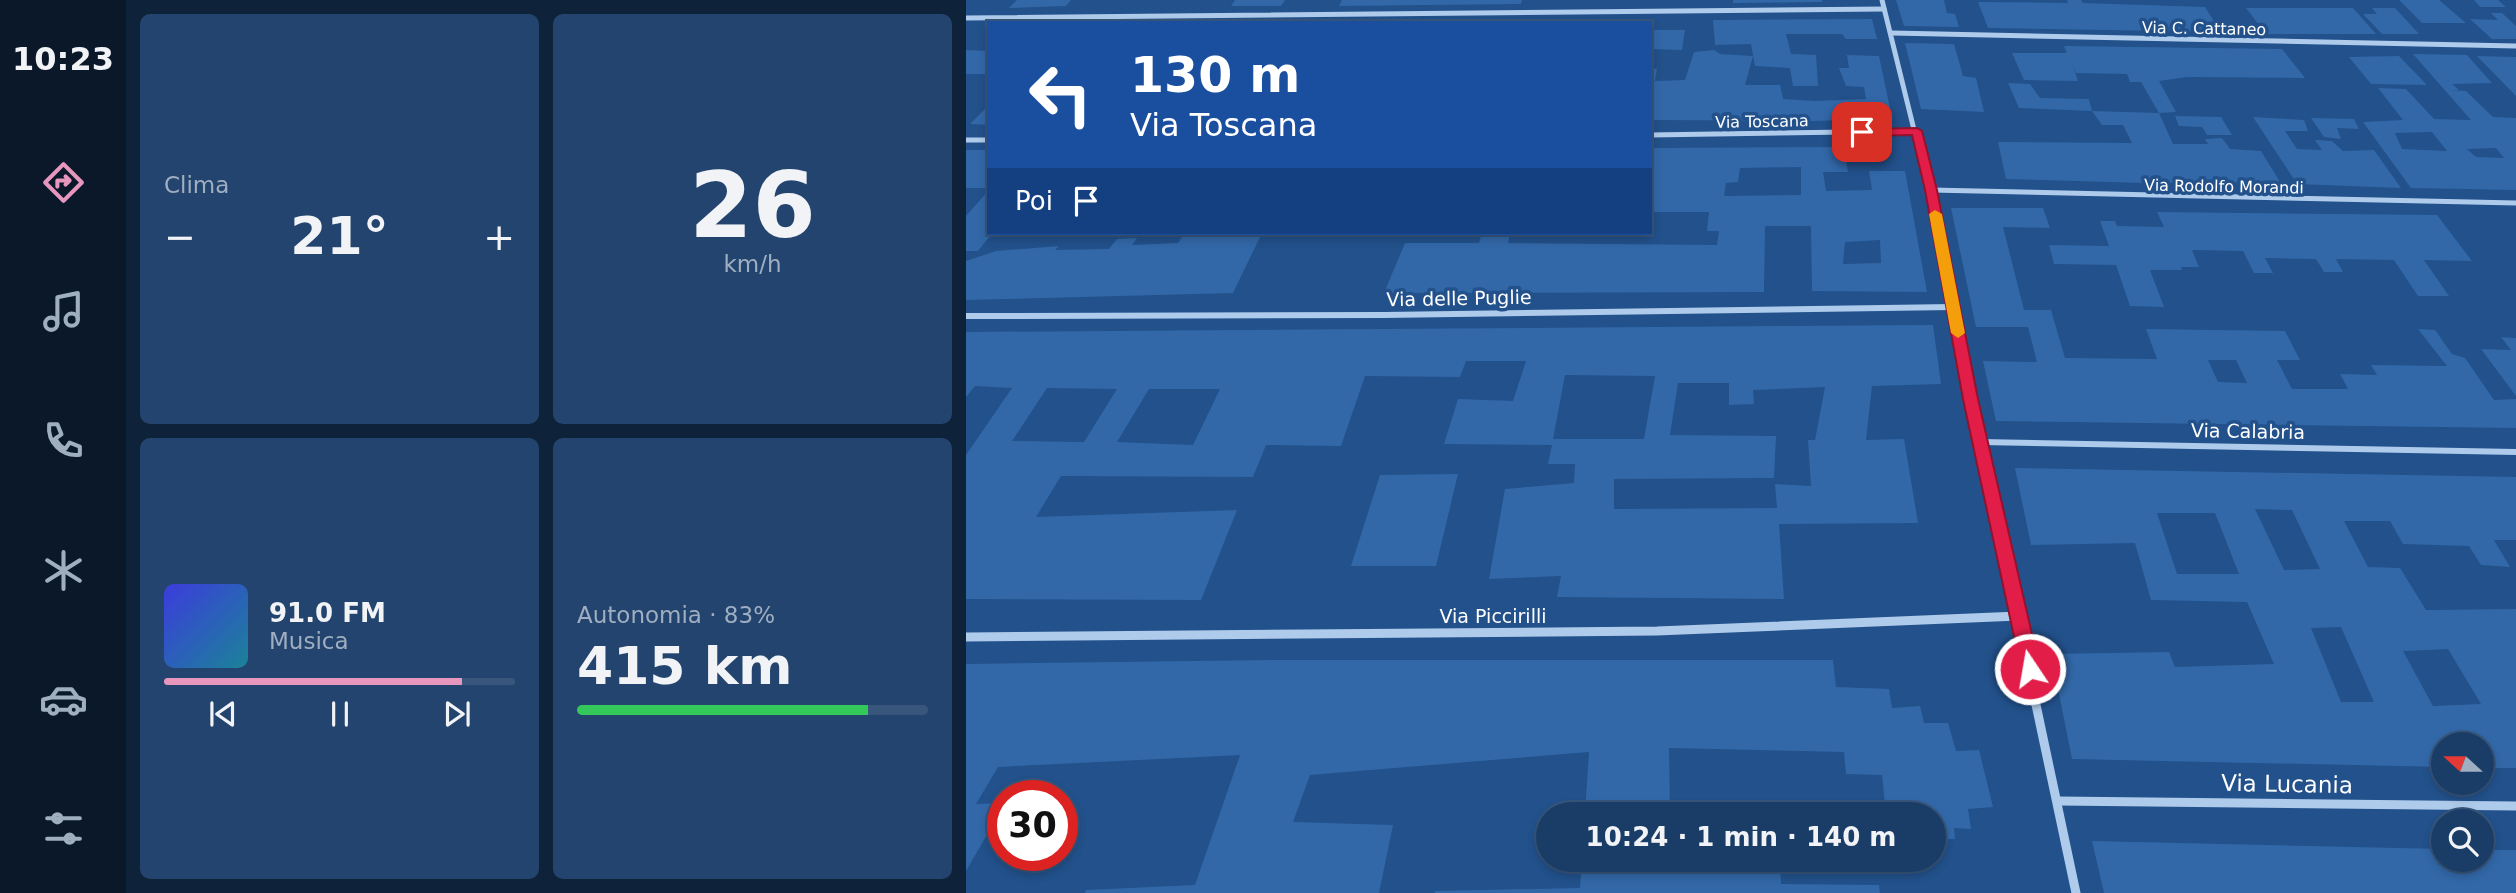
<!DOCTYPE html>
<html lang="it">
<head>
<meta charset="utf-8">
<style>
	body { margin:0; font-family:"DejaVu Sans",sans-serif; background:#23446e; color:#f1f3f6; height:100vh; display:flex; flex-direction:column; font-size:26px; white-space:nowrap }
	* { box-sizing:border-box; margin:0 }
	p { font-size:23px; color:#9faec0 }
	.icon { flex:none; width:38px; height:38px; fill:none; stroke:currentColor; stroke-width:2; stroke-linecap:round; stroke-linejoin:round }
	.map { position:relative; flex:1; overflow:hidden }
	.sheet { display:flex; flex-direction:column; gap:14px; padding:14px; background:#0e2239; width:840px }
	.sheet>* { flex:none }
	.banner { position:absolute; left:21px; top:21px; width:665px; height:214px; border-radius:0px; box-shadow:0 4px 10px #0003,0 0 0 2px #38567c; background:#1a4fa0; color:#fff; overflow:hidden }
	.needle { width:46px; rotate:291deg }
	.fabs { position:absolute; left:1465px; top:732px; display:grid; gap:14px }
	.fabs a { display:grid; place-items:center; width:63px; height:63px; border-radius:50%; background:#1a3d68; box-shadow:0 4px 10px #0003,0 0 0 2px #38567c; font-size:35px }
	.speed { position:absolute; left:21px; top:780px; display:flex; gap:14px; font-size:35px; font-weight:700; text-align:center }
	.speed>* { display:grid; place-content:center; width:91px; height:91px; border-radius:50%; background:#1a3d68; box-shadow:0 4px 10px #0003,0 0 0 2px #38567c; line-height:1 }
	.speed .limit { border:10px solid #d22; background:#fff; color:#111 }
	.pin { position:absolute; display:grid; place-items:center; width:60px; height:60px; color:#fff; margin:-30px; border-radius:14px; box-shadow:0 4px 10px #0006 }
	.me { position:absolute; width:77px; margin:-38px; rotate:348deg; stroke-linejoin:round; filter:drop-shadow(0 0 5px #0008) }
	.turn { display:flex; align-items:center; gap:24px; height:147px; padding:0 28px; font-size:32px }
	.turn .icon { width:91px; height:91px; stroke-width:2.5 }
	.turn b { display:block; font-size:49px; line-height:60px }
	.then { display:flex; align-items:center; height:66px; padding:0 28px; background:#0003; gap:14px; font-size:26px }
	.big { font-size:52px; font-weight:700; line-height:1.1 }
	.sheet .tile { flex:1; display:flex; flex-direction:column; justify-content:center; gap:10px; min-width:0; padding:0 24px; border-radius:10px; background:#23446e }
	.sheet .dial { align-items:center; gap:0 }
	.dial b { font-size:91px; line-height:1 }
	.song { display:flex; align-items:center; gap:21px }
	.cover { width:84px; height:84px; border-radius:10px; background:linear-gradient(135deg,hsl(240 70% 55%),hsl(190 70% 35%)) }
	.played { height:7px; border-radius:4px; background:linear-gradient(90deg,#e797bd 85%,#38567c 85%) }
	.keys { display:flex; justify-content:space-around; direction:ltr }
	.heat { display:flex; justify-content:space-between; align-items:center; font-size:38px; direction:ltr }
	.charge { height:10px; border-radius:5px; background:linear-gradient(90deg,#34c759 83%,#38567c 0) }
	.sheet .tiles { flex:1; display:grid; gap:14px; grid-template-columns:repeat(2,1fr) }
	.trip { position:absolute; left:570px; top:802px; width:410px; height:70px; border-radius:35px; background:#1a3d68; box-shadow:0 4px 10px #0003,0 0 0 2px #38567c; font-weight:700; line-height:70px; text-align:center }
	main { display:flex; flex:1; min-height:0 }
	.tab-bar { display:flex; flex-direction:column; width:126px; justify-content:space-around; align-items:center; background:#0a182a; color:#9faec0 }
	.tab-bar .icon { width:49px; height:49px }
	.tab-bar .active { color:#e797bd }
	.tab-bar b { font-size:32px; color:#f1f3f6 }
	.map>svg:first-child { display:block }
</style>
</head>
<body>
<main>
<nav class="tab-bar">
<b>10:23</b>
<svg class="icon active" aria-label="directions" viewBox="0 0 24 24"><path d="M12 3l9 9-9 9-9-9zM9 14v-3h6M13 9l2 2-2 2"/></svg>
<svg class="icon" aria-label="music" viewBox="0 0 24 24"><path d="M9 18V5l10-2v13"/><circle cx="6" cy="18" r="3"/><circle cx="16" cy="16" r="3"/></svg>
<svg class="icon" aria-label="phone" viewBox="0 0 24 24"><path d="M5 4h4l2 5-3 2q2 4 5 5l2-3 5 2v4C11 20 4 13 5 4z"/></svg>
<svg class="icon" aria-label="climate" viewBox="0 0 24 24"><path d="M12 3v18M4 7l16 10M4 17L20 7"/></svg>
<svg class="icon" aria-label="car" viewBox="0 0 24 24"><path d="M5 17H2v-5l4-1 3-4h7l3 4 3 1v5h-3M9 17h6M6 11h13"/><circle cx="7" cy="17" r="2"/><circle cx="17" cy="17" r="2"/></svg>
<svg class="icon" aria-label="filters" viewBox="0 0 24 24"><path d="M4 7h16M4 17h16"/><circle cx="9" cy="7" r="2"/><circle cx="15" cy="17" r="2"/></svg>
</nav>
<section class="sheet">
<div class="tiles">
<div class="tile"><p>Clima</p>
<div class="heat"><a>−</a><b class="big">21°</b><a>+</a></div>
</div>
<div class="tile dial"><b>26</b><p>km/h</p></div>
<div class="tile">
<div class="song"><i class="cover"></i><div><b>91.0 FM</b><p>Musica</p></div></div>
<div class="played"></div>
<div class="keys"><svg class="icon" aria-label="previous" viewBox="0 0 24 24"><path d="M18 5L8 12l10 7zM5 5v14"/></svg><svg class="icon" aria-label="pause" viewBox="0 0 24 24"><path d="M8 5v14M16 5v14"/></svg><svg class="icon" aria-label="next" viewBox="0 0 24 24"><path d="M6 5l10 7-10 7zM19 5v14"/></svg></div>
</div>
<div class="tile"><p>Autonomia · 83%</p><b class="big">415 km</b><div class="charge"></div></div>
</div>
</section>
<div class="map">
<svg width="1550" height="893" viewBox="0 0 1550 893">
	<rect width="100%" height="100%" fill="#22518b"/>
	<!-- building -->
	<g fill="#3268a8" fill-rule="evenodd">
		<path d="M 51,0 L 105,0 L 100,6 L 43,8 Z"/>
		<path d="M 269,0 L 319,0 L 315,6 L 265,6 Z"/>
		<path d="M 376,0 L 556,0 L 555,4 L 373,6 Z"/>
		<path d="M 767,0 L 856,0 L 856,2 L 767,3 Z"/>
		<path d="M 930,0 L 978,0 L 981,13 L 989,14 L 993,27 L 938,26 Z"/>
		<path d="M 1101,0 L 1115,0 L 1117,3 L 1239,7 L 1255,32 L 1022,28 L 1012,2 L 1102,3 Z"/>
		<path d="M 1433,0 L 1473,0 L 1500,23 L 1456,23 Z"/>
		<path d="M 1508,0 L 1532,0 L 1540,7 L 1514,7 Z"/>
		<path d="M 1280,8 L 1387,8 L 1410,34 L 1300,34 Z"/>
		<path d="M 1406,8 L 1429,8 L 1453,34 L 1416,34 L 1397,14 L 1411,14 Z"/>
		<path d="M 1525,13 L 1536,13 L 1550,26 L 1550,39 L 1526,39 L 1504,19 L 1532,20 Z"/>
		<path d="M 906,19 L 911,39 L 880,39 L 876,34 L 820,34 L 825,54 L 850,55 L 852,86 L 827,86 L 824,68 L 789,66 L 785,44 L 749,45 L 747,20 Z"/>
		<path d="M 684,30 L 719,30 L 716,50 L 684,49 Z"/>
		<path d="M 939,43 L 988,44 L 997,76 L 1010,78 L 1018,112 L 955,109 Z"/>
		<path d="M 1098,46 L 1316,49 L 1339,78 L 1221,77 L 1193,81 L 1210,112 L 1193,113 L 1207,144 L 1242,144 L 1239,139 L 1256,138 L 1264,149 L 1295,151 L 1314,182 L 1178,183 L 1040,179 L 1032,142 L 1166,143 L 1157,125 L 1136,125 L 1126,111 L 1053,108 L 1042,83 L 1064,84 L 1074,98 L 1123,99 L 1126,111 L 1193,113 L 1175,82 L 1164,82 L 1161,74 L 1110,73 L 1106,63 L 1112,81 L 1058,80 L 1046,53 L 1101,53 Z"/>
		<path d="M 0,50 L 23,51 L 23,74 L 0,74 Z"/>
		<path d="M 748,50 L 754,54 L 787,56 L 779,85 L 814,85 L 817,99 L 848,101 L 900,99 L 898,87 L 880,86 L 873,68 L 883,68 L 881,55 L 913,56 L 926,118 L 849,121 L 684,120 L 684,68 L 691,69 L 689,81 L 719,80 L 728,52 Z"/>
		<path d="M 1447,54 L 1501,55 L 1526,83 L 1486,84 L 1493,90 L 1483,90 L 1500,91 L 1527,117 L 1550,118 L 1550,190 L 1445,188 L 1397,122 L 1437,120 L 1412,88 L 1440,89 L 1468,119 L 1505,120 ZM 1466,132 L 1481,151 L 1436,149 L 1429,133 ZM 1530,148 L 1538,158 L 1510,157 L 1501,149 Z"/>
		<path d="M 1433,56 L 1461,85 L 1405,84 L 1383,57 Z"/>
		<path d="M 1511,56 L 1550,57 L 1550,96 Z"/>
		<path d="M 23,105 L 23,125 L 4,124 Z"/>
		<path d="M 1209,116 L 1255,117 L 1266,135 L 1241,135 L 1236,127 L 1213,126 Z"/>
		<path d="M 1287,117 L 1338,120 L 1342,131 L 1319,131 L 1331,149 L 1356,150 L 1349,140 L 1366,141 L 1377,151 L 1408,150 L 1435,188 L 1331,184 Z"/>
		<path d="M 1345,118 L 1388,119 L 1393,129 L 1371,128 L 1375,139 L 1358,137 Z"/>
		<path d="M 878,147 L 882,172 L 857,172 L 860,191 L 906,190 L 903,171 L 939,171 L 961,292 L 846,291 L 845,226 L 799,226 L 798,292 L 418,293 L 439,243 L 513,243 L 516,233 L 544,233 L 542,243 L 751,245 L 753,231 L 741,231 L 743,212 L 684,212 L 684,148 ZM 835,167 L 835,195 L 758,196 L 760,183 L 772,182 L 774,168 ZM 914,240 L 915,263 L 877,264 L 879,242 Z"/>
		<rect x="0" y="150" width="23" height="38"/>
		<path d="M 23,190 L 23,233 L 26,233 L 12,251 L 0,251 L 0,216 Z"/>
		<path d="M 985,208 L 1077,208 L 1084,228 L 1037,227 L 1058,310 L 1085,310 L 1099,358 L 1191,359 L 1180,329 L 1319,331 L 1334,360 L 1311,360 L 1326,389 L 1382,389 L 1374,374 L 1411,375 L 1405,365 L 1481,366 L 1452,329 L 1469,330 L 1486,354 L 1499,358 L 1528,400 L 1550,399 L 1550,428 L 1030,421 L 1017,361 L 1071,362 L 1062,327 L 1010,327 ZM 1242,360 L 1270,360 L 1281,383 L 1252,382 Z"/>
		<path d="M 1191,212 L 1471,215 L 1506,261 L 1458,260 L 1483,296 L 1452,296 L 1428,260 L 1370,259 L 1377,272 L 1358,272 L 1350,259 L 1299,258 L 1307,273 L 1288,273 L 1277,251 L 1226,250 L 1233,267 L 1215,267 L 1216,270 L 1184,270 L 1198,307 L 1164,306 L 1150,265 L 1088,264 L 1083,245 L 1143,246 L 1134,221 L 1149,221 L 1151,226 L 1198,227 Z"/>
		<path d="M 296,233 L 267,293 L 0,300 L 0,261 L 30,251 L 93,246 L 89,250 L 143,249 L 151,239 L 171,238 L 166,245 L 212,243 L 218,234 Z"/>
		<path d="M 967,325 L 975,384 L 906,386 L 900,440 L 938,439 L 952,523 L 813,524 L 818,599 L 591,597 L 595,576 L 523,579 L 539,489 L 608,483 L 609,464 L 582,464 L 586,445 L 478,444 L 492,399 L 547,401 L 560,361 L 500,361 L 494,377 L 399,376 L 375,446 L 300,445 L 287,477 L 95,476 L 70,517 L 271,510 L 235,600 L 0,599 L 0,455 L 46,388 L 9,386 L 0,397 L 0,332 ZM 599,375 L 689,376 L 678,439 L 587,439 ZM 712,383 L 763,383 L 763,405 L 788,404 L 787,390 L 859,387 L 849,440 L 842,440 L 845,486 L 809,484 L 811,508 L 648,509 L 648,479 L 808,478 L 810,436 L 704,435 ZM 81,388 L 151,389 L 118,442 L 46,441 ZM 183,389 L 254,389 L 227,445 L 151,442 Z"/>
		<path d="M 1535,337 L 1550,338 L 1550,396 L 1515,349 L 1545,350 Z"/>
		<path d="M 1049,468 L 1550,477 L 1550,540 L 1528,540 L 1544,567 L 1515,565 L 1503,546 L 1437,544 L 1424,521 L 1378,521 L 1402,567 L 1434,568 L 1460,610 L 1550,609 L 1550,768 L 1516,768 L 1516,744 L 1477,744 L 1477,767 L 1106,759 L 1085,654 L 1203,652 L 1209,667 L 1308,664 L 1281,602 L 1185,600 L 1169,543 L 1065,545 ZM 1289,509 L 1326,510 L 1354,569 L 1318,570 ZM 1191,513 L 1249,513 L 1273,574 L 1211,574 ZM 1375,627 L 1408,702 L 1375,702 L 1345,628 ZM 1482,649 L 1515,704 L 1467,706 L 1437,651 Z"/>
		<path d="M 492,474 L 470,566 L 385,566 L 414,475 Z"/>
		<path d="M 306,660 L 867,660 L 870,687 L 923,689 L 926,708 L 954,706 L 958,723 L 982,723 L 990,751 L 1013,750 L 1027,807 L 1002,809 L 1005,829 L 988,828 L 989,839 L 968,839 L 968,814 L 920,814 L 916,775 L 880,774 L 878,752 L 703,748 L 704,814 L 619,814 L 623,752 L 344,775 L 327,822 L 427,825 L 413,893 L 119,893 L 120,890 L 229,885 L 274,755 L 32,767 L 10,804 L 37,803 L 37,807 L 0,871 L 0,664 Z"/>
		<path d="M 771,808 L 814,809 L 814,814 L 771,814 Z"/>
		<path d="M 1126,841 L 1477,849 L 1477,859 L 1516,859 L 1516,850 L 1550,850 L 1550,893 L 1138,893 Z"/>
		<path d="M 616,859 L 814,859 L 815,884 L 913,885 L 914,893 L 469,893 L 469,891 L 614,888 Z"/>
	</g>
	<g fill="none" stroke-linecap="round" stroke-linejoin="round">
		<!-- street-far2 -->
		<g stroke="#afcbeb" stroke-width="5">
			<path d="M 916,0 L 970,219"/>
			<path d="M 0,18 L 918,9"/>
			<path d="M 926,33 L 1550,46"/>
			<path d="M 684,135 L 951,131"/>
			<path d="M 0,140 L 23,140"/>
			<path d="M 965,190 L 1550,203"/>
		</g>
		<!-- street-far1 -->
		<g stroke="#afcbeb" stroke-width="6">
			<path d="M 970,217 L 1004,399 L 1029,509"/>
			<path d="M 0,316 L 418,315 L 987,307"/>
			<path d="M 1014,442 L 1550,452"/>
		</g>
		<!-- street -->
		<g stroke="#afcbeb" stroke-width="9">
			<path d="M 1028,507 L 1110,893"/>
			<path d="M 0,637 L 691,631 L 1053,616"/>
			<path d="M 1092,801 L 1550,806"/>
		</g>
	</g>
	<!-- route -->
	<path fill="#e11d48" stroke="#92132f" stroke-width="2" d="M 951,128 L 956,131 L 971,190 L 1012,399 L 1074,669 L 1071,675 L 1064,678 L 1057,675 L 1055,669 L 997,399 L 959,190 L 946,135 L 896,136 L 890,132 L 896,129 Z"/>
	<!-- slow -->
	<path fill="#f59e0b" d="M 969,210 L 976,214 L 999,333 L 992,338 L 985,333 L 963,214 Z"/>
	<g text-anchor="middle" stroke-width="7" stroke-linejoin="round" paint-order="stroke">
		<!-- far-street labels -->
		<g font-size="16" fill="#fff" stroke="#22518b">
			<text transform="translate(1238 28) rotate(1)" y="6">Via C. Cattaneo</text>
			<text transform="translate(796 121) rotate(-1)" y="6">Via Toscana</text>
			<text transform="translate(1258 186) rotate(1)" y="6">Via Rodolfo Morandi</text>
		</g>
		<!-- street labels -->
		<g font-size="19" fill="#fff" stroke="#22518b">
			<text transform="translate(493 298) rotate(-1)" y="7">Via delle Puglie</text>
			<text transform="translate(1282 431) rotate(1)" y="7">Via Calabria</text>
			<text x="527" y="623">Via Piccirilli</text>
		</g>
		<!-- near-street labels -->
		<g font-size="23" fill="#fff" stroke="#22518b">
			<text transform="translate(1321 784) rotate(1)" y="8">Via Lucania</text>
		</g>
	</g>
</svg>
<div class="fabs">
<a><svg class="needle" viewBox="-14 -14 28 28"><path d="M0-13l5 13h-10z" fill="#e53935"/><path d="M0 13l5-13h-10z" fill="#9faec0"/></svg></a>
<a><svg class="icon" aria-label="search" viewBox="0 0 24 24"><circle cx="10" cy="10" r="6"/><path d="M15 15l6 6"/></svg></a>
</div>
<div class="speed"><div class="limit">30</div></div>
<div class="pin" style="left:896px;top:132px;background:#d93025"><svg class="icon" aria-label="arrive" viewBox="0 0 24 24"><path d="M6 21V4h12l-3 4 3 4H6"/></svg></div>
<svg class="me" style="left:1064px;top:669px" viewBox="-20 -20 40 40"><circle r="17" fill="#e11d48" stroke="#fff" stroke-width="3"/><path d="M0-11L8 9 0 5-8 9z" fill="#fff"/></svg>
<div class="trip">10:24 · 1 min · 140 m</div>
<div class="banner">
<div class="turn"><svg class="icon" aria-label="left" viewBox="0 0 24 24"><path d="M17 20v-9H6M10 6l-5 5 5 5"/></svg><div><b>130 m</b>Via Toscana</div></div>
<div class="then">Poi<svg class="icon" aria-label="arrive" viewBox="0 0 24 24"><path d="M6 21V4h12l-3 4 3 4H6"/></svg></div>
</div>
</div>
</main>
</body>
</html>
